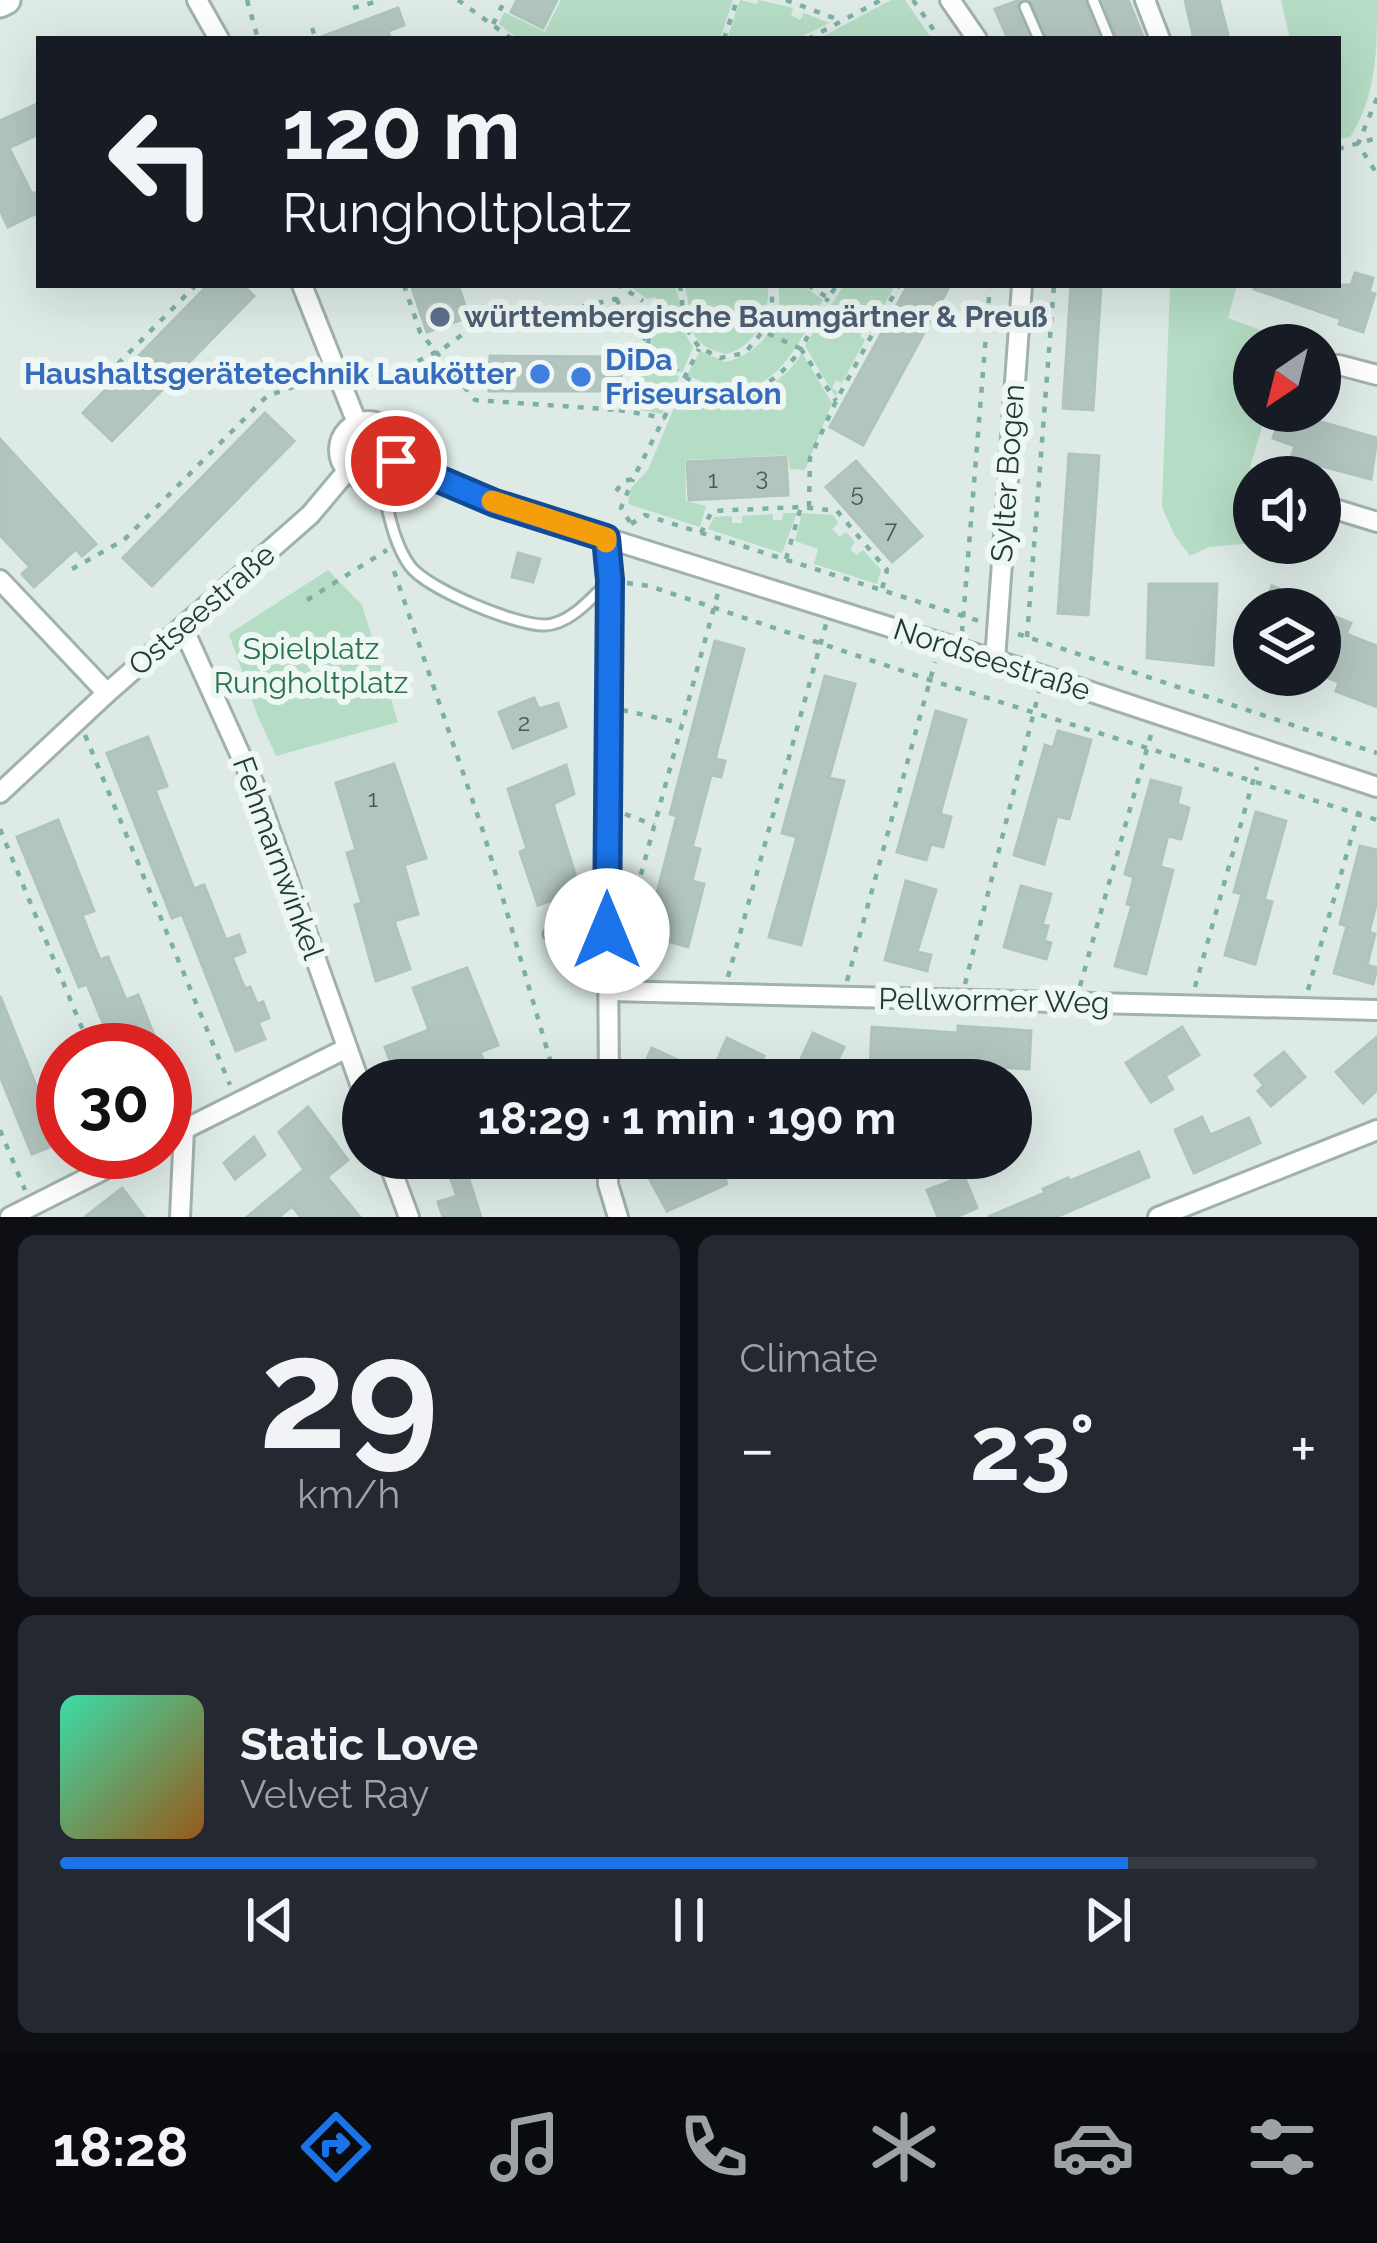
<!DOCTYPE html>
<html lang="en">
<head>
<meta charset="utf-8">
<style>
	body { margin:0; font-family:Raleway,sans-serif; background:#242831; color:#f1f3f6; height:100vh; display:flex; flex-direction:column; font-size:45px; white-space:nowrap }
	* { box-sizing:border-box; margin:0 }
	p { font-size:39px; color:#9ea1a6 }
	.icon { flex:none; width:66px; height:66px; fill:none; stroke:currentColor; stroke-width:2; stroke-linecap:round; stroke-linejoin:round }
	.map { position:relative; height:1217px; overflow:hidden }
	.sheet { display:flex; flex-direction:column; gap:18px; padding:18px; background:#0d0f14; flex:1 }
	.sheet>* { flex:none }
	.guide { position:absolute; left:36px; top:36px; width:1305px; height:252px; border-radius:0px; box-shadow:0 12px 48px #0002; background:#171b24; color:#f1f3f6; overflow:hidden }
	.needle { width:78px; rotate:215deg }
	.buttons { position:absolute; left:1233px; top:324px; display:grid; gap:24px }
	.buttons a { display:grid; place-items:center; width:108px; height:108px; border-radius:50%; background:#171b24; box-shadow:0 12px 48px #0002; font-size:60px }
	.speed { position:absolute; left:36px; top:1023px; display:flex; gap:24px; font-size:60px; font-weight:700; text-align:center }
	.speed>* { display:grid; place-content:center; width:156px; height:156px; border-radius:50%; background:#171b24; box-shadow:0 12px 48px #0002; line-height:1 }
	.speed .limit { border:18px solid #d22; background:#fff; color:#111 }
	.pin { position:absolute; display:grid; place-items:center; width:102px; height:102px; color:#fff; margin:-51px; border:6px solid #fff; border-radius:50%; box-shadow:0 3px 12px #0007 }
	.me { position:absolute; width:132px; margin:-66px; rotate:0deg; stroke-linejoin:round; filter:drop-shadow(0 0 9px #0008) }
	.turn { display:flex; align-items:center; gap:42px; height:252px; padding:0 48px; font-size:54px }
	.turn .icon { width:156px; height:156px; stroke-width:2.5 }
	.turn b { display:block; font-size:84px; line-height:102px }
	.big { font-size:90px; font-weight:700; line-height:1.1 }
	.sheet .tile { flex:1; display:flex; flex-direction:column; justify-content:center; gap:18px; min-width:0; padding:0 42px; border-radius:18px; background:#242831 }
	.sheet .dial { align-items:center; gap:0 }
	.dial b { font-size:156px; line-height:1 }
	.song { display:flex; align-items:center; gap:36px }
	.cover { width:144px; height:144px; border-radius:18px; background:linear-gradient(135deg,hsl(160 70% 55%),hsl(30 70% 35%)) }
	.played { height:12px; border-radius:6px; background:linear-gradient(90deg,#1a73e8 85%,#363941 85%) }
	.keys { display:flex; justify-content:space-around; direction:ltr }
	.heat { display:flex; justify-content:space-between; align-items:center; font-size:66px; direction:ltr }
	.sheet .tiles { flex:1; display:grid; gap:18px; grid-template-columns:1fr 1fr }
	.tile:last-child { grid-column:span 2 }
	.trip { position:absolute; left:342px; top:1059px; width:690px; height:120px; border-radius:60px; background:#171b24; box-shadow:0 12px 48px #0002; font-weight:700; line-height:120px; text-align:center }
	.tab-bar { display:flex; height:192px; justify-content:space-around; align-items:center; background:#090b0e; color:#9ea1a6 }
	.tab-bar .icon { width:84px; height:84px }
	.tab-bar .selected { color:#1a73e8 }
	.tab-bar b { font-size:54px; color:#f1f3f6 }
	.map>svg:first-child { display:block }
</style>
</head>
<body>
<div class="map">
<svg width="1377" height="1217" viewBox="0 0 1377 1217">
	<rect width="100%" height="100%" fill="#ddeae6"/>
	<!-- green -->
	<g fill="#b5dcc4">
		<path d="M 561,0 L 733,0 L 720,39 L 518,39 L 499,24 L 504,12 L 545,32 Z"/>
		<path d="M 740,0 L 757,4 L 759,0 L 793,8 L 791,15 L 800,20 L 804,13 L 829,23 L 797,39 L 727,39 Z"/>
		<path d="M 891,0 L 905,0 L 932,39 L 818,39 Z"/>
		<path d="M 1281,0 L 1377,0 C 1377,49 1377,96 1350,137 L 1338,139 L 1338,39 L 1290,39 Z"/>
		<path d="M 628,285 L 674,285 C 686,308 676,323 693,347 L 682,373 L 651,344 L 655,321 L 664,317 L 655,297 L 647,299 Z"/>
		<path d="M 684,285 L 768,285 C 770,315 756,345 727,354 C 679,344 696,318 684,285 Z"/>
		<path d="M 778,285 L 802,285 L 823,300 C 789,361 766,415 687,375 L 700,351 L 726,362 C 761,353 785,322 778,285 Z"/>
		<path d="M 844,285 L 895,285 L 871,330 L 865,327 L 860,336 L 865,340 L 842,383 L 836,380 L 832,388 L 838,392 L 835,396 L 805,346 Z"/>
		<path d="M 1170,285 L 1237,285 L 1228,318 L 1271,334 L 1267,345 L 1254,345 L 1254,411 L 1267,411 L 1250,467 L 1272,477 L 1254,477 L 1254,543 L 1209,547 L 1190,556 L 1175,536 L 1162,507 Z"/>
		<path d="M 802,353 L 832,403 L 805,470 L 790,469 L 788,455 L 685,460 L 686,501 L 706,506 L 700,527 L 628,504 L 631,488 L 648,470 L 685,382 C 729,406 774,398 802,353 Z"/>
		<path d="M 652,356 L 679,377 L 662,414 L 624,407 Z"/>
		<path d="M 783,513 L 797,513 L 782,553 L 708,529 L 714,517 L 732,516 L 732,523 L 742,523 L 742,516 L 773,514 L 773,520 L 782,520 Z"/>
		<path d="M 802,513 L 833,515 L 838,523 L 832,529 L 840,537 L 846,532 L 855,542 L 850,549 L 857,555 L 863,550 L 881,570 L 877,584 L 814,564 L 818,549 L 795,541 Z"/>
		<path d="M 328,570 L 362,605 L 398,722 L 276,756 L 257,714 L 229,634 Z"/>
	</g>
	<!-- building -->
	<g fill="#b3c5bf" stroke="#b0c4be" stroke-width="3">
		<path d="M 517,0 L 557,0 L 543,28 L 511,12 Z"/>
		<path d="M 1020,0 L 1016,9 L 1029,39 L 1008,39 L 995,9 Z"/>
		<path d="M 1030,0 L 1084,0 L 1099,39 L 1048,39 Z"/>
		<path d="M 1103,0 L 1128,0 L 1144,39 L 1118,39 Z"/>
		<path d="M 1185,0 L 1219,0 L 1229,39 L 1194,39 Z"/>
		<path d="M 398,8 L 404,25 L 388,31 L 391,39 L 316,39 Z"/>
		<path d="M 39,103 L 39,134 L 9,148 L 32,194 L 39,191 L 39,212 L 8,227 L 0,210 L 0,121 Z"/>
		<path d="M 1355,273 L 1373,278 L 1369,292 L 1375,294 L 1363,332 L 1339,324 L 1341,319 L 1254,289 L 1255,285 L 1351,285 Z"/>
		<path d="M 208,285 L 243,285 L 254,296 L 112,441 L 83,413 Z"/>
		<path d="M 411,285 L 458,285 L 469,317 L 427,332 Z"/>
		<path d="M 908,285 L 950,285 L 863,445 L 830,427 Z"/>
		<path d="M 1071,285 L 1101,285 L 1093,410 L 1063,408 Z"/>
		<path d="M 490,356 L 621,357 L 621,391 L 489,391 Z"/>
		<path d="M 1283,411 L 1377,438 L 1371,479 L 1291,458 L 1295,446 L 1273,438 Z"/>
		<path d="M 265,413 L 294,441 L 152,586 L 123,558 Z"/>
		<path d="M 0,439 L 96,544 L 82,556 L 76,549 L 34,587 L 22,574 L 30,567 L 0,535 Z"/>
		<path d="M 1069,454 L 1099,456 L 1088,615 L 1058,613 Z"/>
		<path d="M 786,457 L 788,495 L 689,500 L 687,462 Z"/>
		<path d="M 856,461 L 922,536 L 892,562 L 826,487 Z"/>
		<path d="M 518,553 L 540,559 L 533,582 L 512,577 Z"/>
		<path d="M 1149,584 L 1217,584 L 1213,665 L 1147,658 Z"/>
		<path d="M 1272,586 L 1327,609 L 1263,609 Z"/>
		<path d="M 1320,611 L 1351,623 L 1346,634 L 1377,646 L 1377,707 L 1336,691 L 1339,682 L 1320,675 Z"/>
		<path d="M 715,641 L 744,649 L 715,759 L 725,761 L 721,777 L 711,775 L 692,847 L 700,849 L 692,881 L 704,884 L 688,947 L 646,935 L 677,816 L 670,814 Z"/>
		<path d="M 825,676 L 855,684 L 829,778 L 844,781 L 801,945 L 769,937 L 797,837 L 782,833 Z"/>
		<path d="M 534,698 L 539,709 L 558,703 L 566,727 L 513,748 L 499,712 Z"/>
		<path d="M 936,711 L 966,720 L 940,814 L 951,817 L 943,847 L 931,844 L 926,860 L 897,852 Z"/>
		<path d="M 1058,731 L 1091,740 L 1069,819 L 1057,816 L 1044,864 L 1014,855 L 1045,745 L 1053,748 Z"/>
		<path d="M 148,737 L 167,786 L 155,790 L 194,889 L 204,885 L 226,940 L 239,935 L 245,952 L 232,957 L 245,989 L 250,987 L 257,1004 L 263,1002 L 269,1018 L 258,1022 L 265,1039 L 236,1051 L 182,914 L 172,918 L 107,753 Z"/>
		<path d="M 394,764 L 426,858 L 404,865 L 418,914 L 394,921 L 410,969 L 376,981 L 355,905 L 362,903 L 347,853 L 356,850 L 336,783 Z"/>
		<path d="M 566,765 L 574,794 L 553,804 L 580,890 L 538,905 L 520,852 L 527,849 L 508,789 Z"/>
		<path d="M 1151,780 L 1181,788 L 1177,804 L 1189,808 L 1181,839 L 1168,836 L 1160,867 L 1173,870 L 1146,974 L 1115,966 L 1132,905 L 1127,904 L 1134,877 L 1125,874 Z"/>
		<path d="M 1256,812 L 1286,821 L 1264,900 L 1272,902 L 1255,964 L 1225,955 L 1242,894 L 1234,892 Z"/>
		<path d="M 58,820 L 94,911 L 82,915 L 100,960 L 108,957 L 126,1000 L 138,995 L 160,1050 L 114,1050 L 87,984 L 79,987 L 17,837 Z"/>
		<path d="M 1360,846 L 1377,850 L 1377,901 L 1369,932 L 1375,934 L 1367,965 L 1377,968 L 1373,984 L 1334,973 L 1347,926 L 1340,924 Z"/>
		<path d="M 906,881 L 936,890 L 917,952 L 931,955 L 927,971 L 885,960 Z"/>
		<path d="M 1021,886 L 1051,894 L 1042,925 L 1048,926 L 1044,941 L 1051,943 L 1046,959 L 1004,947 Z"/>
		<path d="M 467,968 L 498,1045 L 480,1052 L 492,1080 L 441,1080 L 436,1068 L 397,1080 L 385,1047 L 429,1030 L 413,988 Z"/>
		<path d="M 0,996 L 41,1098 L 53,1093 L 63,1119 L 63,1124 L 53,1128 L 60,1143 L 32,1154 L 0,1076 Z"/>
		<path d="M 958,1026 L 1031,1031 L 1029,1069 L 944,1064 L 943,1070 L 870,1066 L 872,1027 L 958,1033 Z"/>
		<path d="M 1182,1027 L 1199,1055 L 1165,1076 L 1173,1089 L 1151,1102 L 1126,1063 Z"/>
		<path d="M 813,1033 L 844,1047 L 828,1080 L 817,1080 L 796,1070 Z"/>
		<path d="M 1377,1037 L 1377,1090 L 1363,1103 L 1336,1072 Z"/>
		<path d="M 727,1038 L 764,1056 L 753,1080 L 715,1080 L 721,1068 L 715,1065 Z"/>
		<path d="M 652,1048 L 682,1062 L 674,1080 L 637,1080 Z"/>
		<path d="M 1284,1052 L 1305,1077 L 1271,1106 L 1258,1091 L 1264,1085 L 1255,1075 Z"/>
		<path d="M 308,1107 L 348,1160 L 327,1177 L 360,1217 L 301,1217 L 292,1206 L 279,1217 L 247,1217 L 304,1170 L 279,1132 Z"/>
		<path d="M 1202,1117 L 1210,1135 L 1249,1118 L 1260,1143 L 1194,1173 L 1175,1130 Z"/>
		<path d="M 254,1137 L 265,1155 L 235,1179 L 224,1163 Z"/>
		<path d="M 1139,1152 L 1149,1177 L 1056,1217 L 988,1217 L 1045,1193 L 1043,1189 L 1068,1178 L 1070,1181 Z"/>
		<path d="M 443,1158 L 462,1158 L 481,1217 L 443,1217 L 438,1202 L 457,1196 Z"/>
		<path d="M 687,1160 L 688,1163 L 722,1169 L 727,1184 L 667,1211 L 647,1174 Z"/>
		<path d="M 964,1176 L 977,1208 L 956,1217 L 938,1217 L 927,1190 Z"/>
		<path d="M 122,1188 L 144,1217 L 85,1217 Z"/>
	</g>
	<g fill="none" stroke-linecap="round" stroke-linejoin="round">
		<defs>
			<g id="lane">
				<path d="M 1093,0 L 1109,39"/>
				<path d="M 1025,7 L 1039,39"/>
				<path d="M 380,478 C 388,507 392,541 410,566 C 427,589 517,626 545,625 C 569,624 590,600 606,584"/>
				<path d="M 549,934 L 607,915"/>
			</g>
			<g id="street">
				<path d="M 197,0 L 219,39"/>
				<path d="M 950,0 L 977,39"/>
				<path d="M 1145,0 L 1160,39"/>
				<path d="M 302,285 L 357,423"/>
				<path d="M 1320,365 L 1339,365 L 1377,375"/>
				<circle cx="368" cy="450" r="29"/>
				<path d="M 396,461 L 495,503 L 995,660 L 1377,787"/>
				<path d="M 1325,506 L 1377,522"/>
				<path d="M 606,539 L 610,580 L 606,707 L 609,1080"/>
				<path d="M 0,580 L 107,693"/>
				<path d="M 183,628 L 254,785 L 363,1092"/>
				<path d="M 995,660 L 1022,285"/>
				<path d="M 0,793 L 107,693 L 310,515 L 347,471"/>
				<path d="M 610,991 L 1377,1010"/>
				<path d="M 165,1139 L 347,1048"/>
				<path d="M 387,1158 L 409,1217"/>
				<path d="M 608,1158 L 608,1184 L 618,1217"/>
				<path d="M 10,1217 L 139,1152"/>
				<path d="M 180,1217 L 184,1129"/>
				<path d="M 1158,1217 L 1377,1130"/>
			</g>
			<path id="secondary" d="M 0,3 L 6,0"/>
		</defs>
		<!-- lane casing -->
		<use href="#lane" stroke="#a0b2ad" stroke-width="15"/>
		<!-- street casing -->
		<use href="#street" stroke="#a0b2ad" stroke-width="24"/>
		<!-- secondary casing -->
		<use href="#secondary" stroke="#9cb6af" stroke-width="33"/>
		<!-- path -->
		<g stroke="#7dafa5" stroke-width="4.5" stroke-dasharray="6 9" stroke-linecap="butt">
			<path d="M 247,0 L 258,39"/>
			<path d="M 458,0 L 512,39"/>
			<path d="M 786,0 L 842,21"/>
			<path d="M 913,0 L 940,39"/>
			<path d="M 353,8 L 382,0"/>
			<path d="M 493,24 L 505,0"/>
			<path d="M 312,28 L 316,39"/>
			<path d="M 724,39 L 737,0"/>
			<path d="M 808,39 L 881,0"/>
			<path d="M 1377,98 L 1358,144 L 1377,174"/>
			<path d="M 1338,149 L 1377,138"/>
			<path d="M 404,285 L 420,332 L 475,400 L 619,410 L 653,349"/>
			<path d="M 680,285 L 685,327 L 699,347 L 720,358 L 745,353 L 763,331 L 801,349 L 828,298"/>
			<path d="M 808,285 L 828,298 L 837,285"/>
			<path d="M 616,299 C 660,369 735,443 801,349 L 836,401"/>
			<path d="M 763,331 L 772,304 L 772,285"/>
			<path d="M 648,344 L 652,322"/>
			<path d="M 97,385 L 196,285"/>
			<path d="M 364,388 L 444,348 L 492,313 L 574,308 L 616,299 L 619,285 L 643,301"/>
			<path d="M 619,410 L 665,418"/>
			<path d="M 616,491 L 624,481 L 633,479 L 699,349"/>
			<path d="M 809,507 L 810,458 L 836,401 L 899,285"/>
			<path d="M 630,522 L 621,508 L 633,479"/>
			<path d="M 631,524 L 645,515 L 979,621"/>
			<path d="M 701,533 L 712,511 L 801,507 L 837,511 L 887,570 L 882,589"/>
			<path d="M 786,559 L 801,507"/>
			<path d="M 72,569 L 124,540 L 267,396 L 321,377"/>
			<path d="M 394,571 L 484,834 L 556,1080"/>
			<path d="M 627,583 L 649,586 L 930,680 L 1377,820"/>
			<path d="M 307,600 L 387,550"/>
			<path d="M 962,632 L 990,285"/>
			<path d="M 1018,634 L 1377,753"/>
			<path d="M 1027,637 L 1054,285"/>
			<path d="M 622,710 L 681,723"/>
			<path d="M 85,735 L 230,1085"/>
			<path d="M 625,814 L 654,825"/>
			<path d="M 0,829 L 91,1050"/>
			<path d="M 629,918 L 718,593"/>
			<path d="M 728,977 L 826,624"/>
			<path d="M 847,981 L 935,662"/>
			<path d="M 965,984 L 1039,692"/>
			<path d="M 1080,986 L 1152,731"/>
			<path d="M 1195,987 L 1257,767"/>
			<path d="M 1308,990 L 1361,804"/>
			<path d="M 0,1130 L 25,1190"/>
		</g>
		<!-- lane -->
		<use href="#lane" stroke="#fff" stroke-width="9"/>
		<!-- street -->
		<use href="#street" stroke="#fff" stroke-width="18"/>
		<!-- secondary -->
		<use href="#secondary" stroke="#fff" stroke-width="27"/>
	</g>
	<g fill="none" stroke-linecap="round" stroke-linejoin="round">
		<defs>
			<path id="route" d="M 396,461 L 495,503 L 606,538 L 610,580 L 607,931"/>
		</defs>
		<!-- route casing -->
		<use href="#route" stroke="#114b97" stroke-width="30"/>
		<!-- route -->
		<use href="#route" stroke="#1a73e8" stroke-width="21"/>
		<!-- slow -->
		<path stroke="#f59e0b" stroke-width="21" d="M 492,501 L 606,538 L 606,542"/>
	</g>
	<!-- markers -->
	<circle fill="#5c6f8a" stroke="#eef7f3" stroke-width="4.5" cx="440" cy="317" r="12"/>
	<g fill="#3f7fe0" stroke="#eef7f3" stroke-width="4.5">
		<circle cx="540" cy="374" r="12"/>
		<circle cx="581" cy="377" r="12"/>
	</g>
	<g text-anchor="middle" stroke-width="12" stroke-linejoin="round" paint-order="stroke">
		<!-- number labels -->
		<g font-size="24" fill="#445d58">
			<text x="762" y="485">3</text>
			<text x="713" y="488">1</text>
			<text x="857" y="501">5</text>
			<text x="891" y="538">7</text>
			<text x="524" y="731">2</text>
			<text x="373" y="807">1</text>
		</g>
		<!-- service labels -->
		<g font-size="30" font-weight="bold" fill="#4e5e75" stroke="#eef7f3" text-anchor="start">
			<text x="464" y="327">württembergische Baumgärtner &amp; Preuß</text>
		</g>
		<!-- shop labels -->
		<g font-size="30" font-weight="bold" fill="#366cbe" stroke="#eef7f3" text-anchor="start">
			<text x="605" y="370">DiDa<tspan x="605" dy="34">Friseursalon</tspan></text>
			<text x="516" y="384" text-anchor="end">Haushaltsgerätetechnik Laukötter</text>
		</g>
		<!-- street labels -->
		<g font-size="30" fill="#1f3a35" stroke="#eef7f3">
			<text transform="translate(1008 473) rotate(-86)" y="10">Sylter Bogen</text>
			<text transform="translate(202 610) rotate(-41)" y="10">Ostseestraße</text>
			<text transform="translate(992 660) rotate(18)" y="10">Nordseestraße</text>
			<text transform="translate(278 858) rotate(70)" y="10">Fehmarnwinkel</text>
			<text transform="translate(994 1001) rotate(1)" y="10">Pellwormer Weg</text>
		</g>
		<!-- park labels -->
		<g font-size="30" fill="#28724d" stroke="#eef7f3">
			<text x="311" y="659">Spielplatz<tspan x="311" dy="34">Rungholtplatz</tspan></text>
		</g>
	</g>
</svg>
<div class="buttons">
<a><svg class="needle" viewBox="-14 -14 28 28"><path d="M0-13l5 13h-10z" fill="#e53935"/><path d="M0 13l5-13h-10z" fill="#9ea1a6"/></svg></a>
<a><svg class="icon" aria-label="sound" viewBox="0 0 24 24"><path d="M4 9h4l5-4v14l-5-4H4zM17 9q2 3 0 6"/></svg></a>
<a><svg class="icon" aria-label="layers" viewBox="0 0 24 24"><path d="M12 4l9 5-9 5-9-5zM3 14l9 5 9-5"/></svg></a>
</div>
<div class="speed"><div class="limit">30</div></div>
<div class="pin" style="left:396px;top:461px;background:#d93025"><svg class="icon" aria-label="arrive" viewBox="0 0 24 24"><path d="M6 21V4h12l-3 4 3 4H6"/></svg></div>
<svg class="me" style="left:607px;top:931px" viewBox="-20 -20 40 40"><circle r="19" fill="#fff"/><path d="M0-13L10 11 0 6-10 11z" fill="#1a73e8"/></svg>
<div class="trip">18:29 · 1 min · 190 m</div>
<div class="guide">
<div class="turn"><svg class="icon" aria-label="left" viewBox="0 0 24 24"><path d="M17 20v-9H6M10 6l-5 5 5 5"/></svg><div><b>120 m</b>Rungholtplatz</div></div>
</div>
</div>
<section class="sheet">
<div class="tiles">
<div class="tile dial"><b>29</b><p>km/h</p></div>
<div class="tile"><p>Climate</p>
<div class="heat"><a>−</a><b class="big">23°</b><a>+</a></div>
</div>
<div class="tile">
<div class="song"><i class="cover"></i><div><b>Static Love</b><p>Velvet Ray</p></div></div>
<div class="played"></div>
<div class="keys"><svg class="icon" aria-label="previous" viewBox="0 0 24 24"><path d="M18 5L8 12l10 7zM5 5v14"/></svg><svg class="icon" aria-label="pause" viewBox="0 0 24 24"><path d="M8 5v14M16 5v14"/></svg><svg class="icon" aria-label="next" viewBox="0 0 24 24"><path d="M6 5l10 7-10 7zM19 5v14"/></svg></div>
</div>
</div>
</section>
<nav class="tab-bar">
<b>18:28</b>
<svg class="icon selected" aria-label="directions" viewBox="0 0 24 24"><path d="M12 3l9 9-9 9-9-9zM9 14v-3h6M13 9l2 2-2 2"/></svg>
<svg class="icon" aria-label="music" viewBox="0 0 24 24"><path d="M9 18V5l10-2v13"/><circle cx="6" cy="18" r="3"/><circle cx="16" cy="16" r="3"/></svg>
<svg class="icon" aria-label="phone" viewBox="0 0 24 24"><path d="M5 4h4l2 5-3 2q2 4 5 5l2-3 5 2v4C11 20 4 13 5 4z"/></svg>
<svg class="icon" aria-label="climate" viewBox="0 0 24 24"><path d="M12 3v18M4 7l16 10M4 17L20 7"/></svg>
<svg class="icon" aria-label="car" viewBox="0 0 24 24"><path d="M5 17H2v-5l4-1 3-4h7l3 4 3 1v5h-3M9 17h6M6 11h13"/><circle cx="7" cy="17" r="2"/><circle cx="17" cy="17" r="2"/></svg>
<svg class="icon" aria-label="filters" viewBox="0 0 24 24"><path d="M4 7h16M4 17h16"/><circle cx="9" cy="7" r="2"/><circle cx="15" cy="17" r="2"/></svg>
</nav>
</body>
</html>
